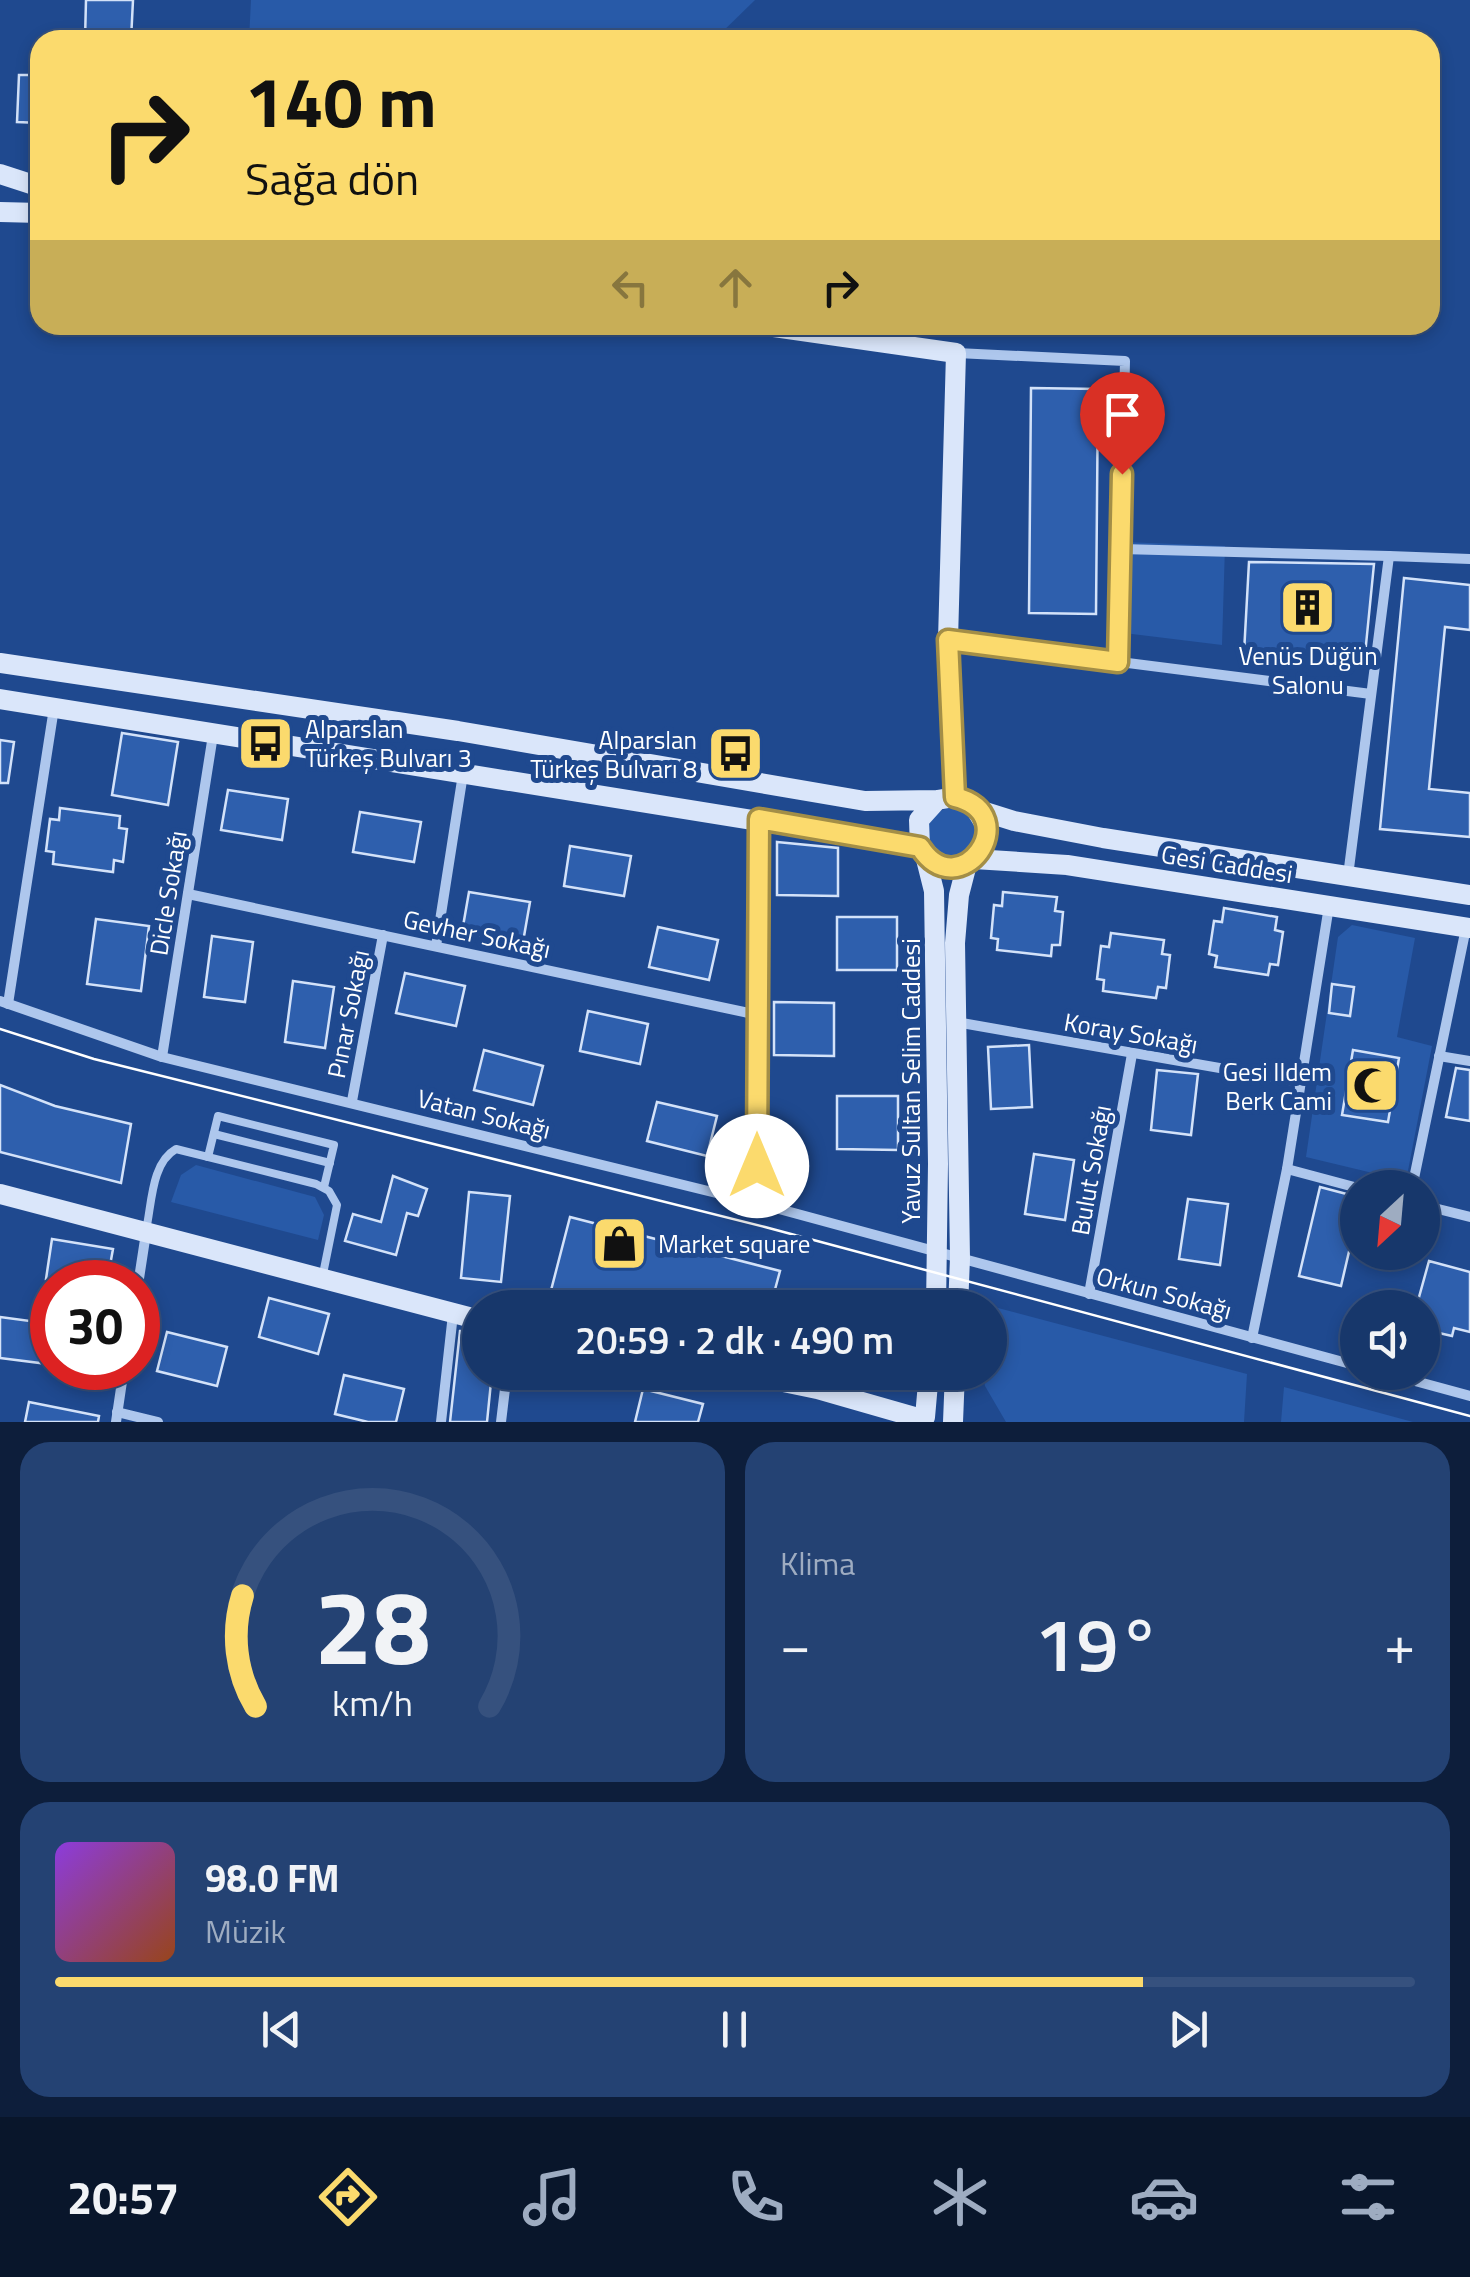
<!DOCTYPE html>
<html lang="tr">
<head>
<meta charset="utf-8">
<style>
	body { margin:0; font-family:"Titillium Web",sans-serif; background:#244273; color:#f1f3f6; height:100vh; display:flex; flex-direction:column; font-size:38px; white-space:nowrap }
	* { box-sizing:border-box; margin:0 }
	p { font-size:32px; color:#9eacc1 }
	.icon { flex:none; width:55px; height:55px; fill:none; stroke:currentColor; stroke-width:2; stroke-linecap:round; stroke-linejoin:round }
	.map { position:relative; height:1422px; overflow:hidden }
	.side { display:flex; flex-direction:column; gap:20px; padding:20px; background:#0d1e3b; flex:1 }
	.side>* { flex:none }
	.guide { position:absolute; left:30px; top:30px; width:1410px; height:305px; border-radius:30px; box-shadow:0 5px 15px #0003,0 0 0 2px #36517e; background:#fbda6d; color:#111; overflow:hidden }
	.needle { width:65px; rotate:206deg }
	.controls { position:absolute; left:1340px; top:1170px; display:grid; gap:20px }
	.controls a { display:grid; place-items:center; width:100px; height:100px; border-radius:50%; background:#17376b; box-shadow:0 5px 15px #0003,0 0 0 2px #36517e; font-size:50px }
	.speed { position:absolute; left:30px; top:1260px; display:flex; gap:20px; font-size:50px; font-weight:700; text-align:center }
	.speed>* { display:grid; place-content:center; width:130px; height:130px; border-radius:50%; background:#17376b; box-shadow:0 5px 15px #0003,0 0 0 2px #36517e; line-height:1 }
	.speed .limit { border:15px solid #d22; background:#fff; color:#111 }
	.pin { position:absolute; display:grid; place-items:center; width:85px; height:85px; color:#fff; margin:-102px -42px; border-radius:50% 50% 50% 0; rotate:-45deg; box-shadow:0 0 10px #0007 }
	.pin .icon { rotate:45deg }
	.me { position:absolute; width:110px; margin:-55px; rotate:0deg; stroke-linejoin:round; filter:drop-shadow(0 0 8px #0008) }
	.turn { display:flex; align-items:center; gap:35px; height:210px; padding:0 50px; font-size:45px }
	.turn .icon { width:130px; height:130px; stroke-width:2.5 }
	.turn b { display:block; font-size:70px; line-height:85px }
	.lanes { display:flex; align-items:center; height:95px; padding:0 50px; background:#0003; justify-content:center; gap:50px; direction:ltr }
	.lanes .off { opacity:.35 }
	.big { font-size:75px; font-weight:600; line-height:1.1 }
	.side .tile { flex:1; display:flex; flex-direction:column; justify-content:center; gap:15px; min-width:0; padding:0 35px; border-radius:30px; background:#244273 }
	.side .dial { align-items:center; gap:0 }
	.dial svg { height:260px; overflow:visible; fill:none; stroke:#36517e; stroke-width:7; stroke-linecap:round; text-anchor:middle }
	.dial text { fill:#f1f3f6; stroke:none }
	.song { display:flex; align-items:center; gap:30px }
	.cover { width:120px; height:120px; border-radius:15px; background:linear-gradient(135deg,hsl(270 70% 55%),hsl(20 70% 35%)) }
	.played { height:10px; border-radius:5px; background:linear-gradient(90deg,#fbda6d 80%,#36517e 80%) }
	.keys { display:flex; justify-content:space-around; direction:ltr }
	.heat { display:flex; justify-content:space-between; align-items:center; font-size:55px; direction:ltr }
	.side .tiles { flex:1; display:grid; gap:20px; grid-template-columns:1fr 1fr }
	.tile:last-child { grid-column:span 2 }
	.trip { position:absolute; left:462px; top:1290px; width:545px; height:100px; border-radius:50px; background:#17376b; box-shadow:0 5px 15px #0003,0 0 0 2px #36517e; font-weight:600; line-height:100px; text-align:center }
	.menu { display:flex; height:160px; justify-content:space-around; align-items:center; background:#09162b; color:#9eacc1 }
	.menu .icon { width:70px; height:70px }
	.menu .selected { color:#fbda6d }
	.menu b { font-size:45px; color:#f1f3f6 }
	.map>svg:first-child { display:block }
</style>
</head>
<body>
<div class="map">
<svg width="1470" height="1422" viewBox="0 0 1470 1422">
	<rect width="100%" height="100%" fill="#1f498f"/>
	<!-- green -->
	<g fill="#285aa8">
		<path d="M 251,0 L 755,0 L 714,40 L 249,40 Z"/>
		<path d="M 1124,542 L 1225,546 L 1222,645 L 1124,633 Z"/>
		<circle cx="952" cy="832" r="24"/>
		<path d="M 1352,925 L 1415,938 L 1397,1037 L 1432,1046 L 1406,1181 L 1306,1157 L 1338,937 Z"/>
		<path d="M 196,1165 L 315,1197 L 324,1215 L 318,1240 L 171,1202 L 181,1175 Z"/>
		<path d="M 979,1303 L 1247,1374 L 1244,1422 L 1006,1422 L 985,1386 L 983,1373 L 990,1372 L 990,1308 L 979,1307 Z"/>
		<path d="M 1284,1387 L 1413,1422 L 1281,1422 Z"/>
	</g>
	<!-- building -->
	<g fill="#2e5fad" stroke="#d3e2f9" stroke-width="2.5">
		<path d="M 86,0 L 133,0 L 131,40 L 85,40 Z"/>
		<path d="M 19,75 L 40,75 L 40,123 L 17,122 Z"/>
		<path d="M 1031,388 L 1098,389 L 1096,614 L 1029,613 Z"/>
		<path d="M 1249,562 L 1374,564 L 1364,665 L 1244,653 Z"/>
		<path d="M 1404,578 L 1470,585 L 1470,630 L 1445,627 L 1429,789 L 1470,793 L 1470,837 L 1380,829 Z"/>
		<path d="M 122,733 L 178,742 L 168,805 L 112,795 Z"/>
		<path d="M 0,740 L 14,742 L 8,783 L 0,783 Z"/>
		<path d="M 228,790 L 288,799 L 282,840 L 221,830 Z"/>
		<path d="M 60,808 L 120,816 L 119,828 L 127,829 L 123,862 L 114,860 L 113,872 L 53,864 L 54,852 L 46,851 L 50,819 L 59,820 Z"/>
		<path d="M 360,812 L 421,822 L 414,862 L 353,852 Z"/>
		<path d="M 777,842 L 838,848 L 838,896 L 777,895 Z"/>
		<path d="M 570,846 L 631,856 L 624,896 L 564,886 Z"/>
		<path d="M 469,892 L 530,902 L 523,942 L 462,932 Z"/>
		<path d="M 1003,892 L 1057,897 L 1055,911 L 1063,912 L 1060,945 L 1052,945 L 1051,956 L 997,950 L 998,939 L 991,938 L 994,905 L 1002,906 Z"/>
		<path d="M 1224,908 L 1277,917 L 1275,930 L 1283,932 L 1278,965 L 1270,964 L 1268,975 L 1215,967 L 1217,956 L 1209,954 L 1214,921 L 1222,922 Z"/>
		<rect x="837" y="917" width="60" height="53"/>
		<path d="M 96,919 L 149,926 L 141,991 L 87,984 Z"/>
		<path d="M 658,927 L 718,940 L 709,980 L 649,967 Z"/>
		<path d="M 1111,933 L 1164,940 L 1162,954 L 1170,955 L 1166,988 L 1158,987 L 1156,998 L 1103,991 L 1104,980 L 1097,979 L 1101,946 L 1109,947 Z"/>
		<path d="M 212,936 L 253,942 L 245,1002 L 204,997 Z"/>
		<path d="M 405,973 L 465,986 L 456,1026 L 396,1013 Z"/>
		<path d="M 293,981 L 334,987 L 325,1048 L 285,1042 Z"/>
		<path d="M 1332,984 L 1354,987 L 1350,1016 L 1329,1013 Z"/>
		<path d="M 774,1002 L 834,1003 L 834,1056 L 774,1055 Z"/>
		<path d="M 588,1011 L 648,1024 L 640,1064 L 580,1051 Z"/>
		<path d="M 1029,1045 L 1032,1107 L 991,1109 L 988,1047 Z"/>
		<path d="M 484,1050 L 543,1066 L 533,1105 L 474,1090 Z"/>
		<path d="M 1353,1050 L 1399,1058 L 1388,1122 L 1342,1115 Z"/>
		<path d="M 1456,1068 L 1470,1070 L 1470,1121 L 1446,1117 Z"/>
		<path d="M 1157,1070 L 1198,1074 L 1191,1135 L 1151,1130 Z"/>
		<path d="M 0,1085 L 55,1106 L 131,1124 L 121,1183 L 0,1152 Z"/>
		<path d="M 837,1096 L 898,1096 L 898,1150 L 837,1149 Z"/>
		<path d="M 657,1102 L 717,1116 L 707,1156 L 647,1141 Z"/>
		<path d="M 1034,1154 L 1074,1160 L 1065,1220 L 1025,1214 Z"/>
		<path d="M 393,1176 L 427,1189 L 418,1216 L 407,1213 L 396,1255 L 345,1241 L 353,1214 L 381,1222 Z"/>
		<path d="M 1320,1187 L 1358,1197 L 1358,1213 L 1341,1286 L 1299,1276 Z"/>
		<path d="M 469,1192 L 510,1196 L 501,1282 L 461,1278 Z"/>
		<path d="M 1188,1199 L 1228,1204 L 1220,1265 L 1179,1259 Z"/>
		<path d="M 570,1217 L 780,1271 L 770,1308 L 568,1308 L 548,1302 Z"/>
		<path d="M 52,1239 L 113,1249 L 107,1282 L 46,1279 Z"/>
		<path d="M 1429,1261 L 1470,1272 L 1470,1332 L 1454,1328 L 1452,1336 L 1426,1330 L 1429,1321 L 1422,1319 L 1422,1308 L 1416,1308 Z"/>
		<path d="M 837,1291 L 884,1303 L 883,1308 L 832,1308 Z"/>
		<path d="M 269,1298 L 329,1314 L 318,1354 L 259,1337 Z"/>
		<path d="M 0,1317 L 45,1323 L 40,1363 L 0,1358 Z"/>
		<path d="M 460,1331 L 480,1333 L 480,1372 L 492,1372 L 487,1422 L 450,1422 Z"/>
		<path d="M 167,1332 L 227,1347 L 217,1386 L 157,1371 Z"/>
		<path d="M 344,1375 L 404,1389 L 396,1422 L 368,1422 L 335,1414 Z"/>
		<path d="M 643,1389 L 703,1404 L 698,1422 L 635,1422 Z"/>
		<path d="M 29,1402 L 99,1416 L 98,1422 L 25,1422 Z"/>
	</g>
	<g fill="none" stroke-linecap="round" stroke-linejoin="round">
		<!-- lane -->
		<g stroke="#aec7ed" stroke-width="8">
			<path d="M 214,1134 L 330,1163"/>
			<path d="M 208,1157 L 218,1116 L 334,1145 L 324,1187"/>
			<path d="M 146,1230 C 152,1204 151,1163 176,1149 L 316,1184 L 329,1191 L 337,1205 L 323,1274"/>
		</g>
		<!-- street -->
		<g stroke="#aec7ed" stroke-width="10">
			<path d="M 957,353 L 1125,361 L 1118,662"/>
			<path d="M 1121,549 L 1389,556"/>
			<path d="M 948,640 L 1371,694"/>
			<path d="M 1348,876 L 1389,556 L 1470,559"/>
			<path d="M 188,894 L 758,1015"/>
			<path d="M 436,946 L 463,774"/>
			<path d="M 0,1001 L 162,1057 L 757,1203 L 1358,1366"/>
			<path d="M 8,1004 L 54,708"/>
			<path d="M 956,1022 L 1300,1082"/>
			<path d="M 1439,1056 L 1470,1061"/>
			<path d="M 162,1057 L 213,735"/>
			<path d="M 352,1101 L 383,935"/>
			<path d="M 1287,1169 L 1358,1188"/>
			<path d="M 1412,1188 L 1466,928"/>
			<path d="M 757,1203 L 759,819"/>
			<path d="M 1422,1205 L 1470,1217"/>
			<path d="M 138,1285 L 146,1233"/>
			<path d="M 1089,1294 L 1132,1054"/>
			<path d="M 1252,1338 L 1287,1169 L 1329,906"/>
			<path d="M 1382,1372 L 1470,1396"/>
			<path d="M 117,1412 L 158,1422"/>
			<path d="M 116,1422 L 124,1368"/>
			<path d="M 441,1422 L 453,1314"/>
			<path d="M 501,1422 L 507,1372"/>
		</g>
		<!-- secondary -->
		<g stroke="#dae6fa" stroke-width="20">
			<path d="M 0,174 L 40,187"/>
			<path d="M 0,212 L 40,213"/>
			<path d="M 760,325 L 956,353 L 948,640 L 955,797"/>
			<path d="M 0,663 L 458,731 L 865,801 L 937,800 L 955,797 L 972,803 L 986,826 C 988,854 968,871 940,865 L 920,847 L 919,820 L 937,800"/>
			<path d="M 0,699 L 920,847"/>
			<path d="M 979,810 L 1014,821 L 1103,838 L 1470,895"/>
			<path d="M 925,855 L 934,891 L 938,1164 L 936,1308"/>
			<path d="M 974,859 L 1067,865 L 1470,928"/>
			<path d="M 0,1194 L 480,1320"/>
			<path d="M 958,1308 L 960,1258 L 955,943 L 959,895 L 967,864"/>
			<path d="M 735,1372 L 817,1389 L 922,1419"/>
			<path d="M 925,1417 L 929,1372"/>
			<path d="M 953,1422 L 955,1372"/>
		</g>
		<!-- tram -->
		<path stroke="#fff" stroke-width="2.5" d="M 0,1029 L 94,1059 L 765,1227 L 1470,1416"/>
	</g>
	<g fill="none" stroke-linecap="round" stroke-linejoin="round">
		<defs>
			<path id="route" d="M 757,1166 L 759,819 L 920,847 C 959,908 1027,815 955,797 L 948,640 L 1118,662 L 1122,474"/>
		</defs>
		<!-- route casing -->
		<use href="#route" stroke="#a38e47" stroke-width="25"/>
		<!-- route -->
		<use href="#route" stroke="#fbda6d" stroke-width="18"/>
	</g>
	<!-- icons -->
	<defs>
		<symbol id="building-square" viewBox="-11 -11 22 22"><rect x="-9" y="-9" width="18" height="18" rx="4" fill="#fbda6d" stroke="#1f498f"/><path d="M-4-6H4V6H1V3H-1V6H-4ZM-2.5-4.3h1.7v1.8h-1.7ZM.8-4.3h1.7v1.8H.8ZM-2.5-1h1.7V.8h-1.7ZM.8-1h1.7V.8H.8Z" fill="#111"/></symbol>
		<symbol id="bus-square" viewBox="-11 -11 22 22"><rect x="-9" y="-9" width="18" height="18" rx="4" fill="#fbda6d" stroke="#1f498f"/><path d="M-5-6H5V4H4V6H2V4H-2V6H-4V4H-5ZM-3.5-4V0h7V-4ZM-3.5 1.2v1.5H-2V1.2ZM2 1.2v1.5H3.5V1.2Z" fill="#111"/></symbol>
		<symbol id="mosque-square" viewBox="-11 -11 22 22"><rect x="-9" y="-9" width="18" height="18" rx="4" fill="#fbda6d" stroke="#1f498f"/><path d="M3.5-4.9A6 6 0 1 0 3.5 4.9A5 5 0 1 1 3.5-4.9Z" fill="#111"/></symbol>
		<symbol id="shop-square" viewBox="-11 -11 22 22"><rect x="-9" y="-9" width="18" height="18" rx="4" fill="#fbda6d" stroke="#1f498f"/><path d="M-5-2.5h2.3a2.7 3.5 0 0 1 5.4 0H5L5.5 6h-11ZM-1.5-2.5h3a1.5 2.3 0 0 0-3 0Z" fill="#111"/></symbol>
	</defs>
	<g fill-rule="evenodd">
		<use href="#building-square" x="1276" y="576" width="63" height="63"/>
		<use href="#bus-square" x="234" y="712" width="63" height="63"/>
		<use href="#bus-square" x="704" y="722" width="63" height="63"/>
		<use href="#mosque-square" x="1340" y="1054" width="63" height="63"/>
		<use href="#shop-square" x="588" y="1212" width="63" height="63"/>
	</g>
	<g text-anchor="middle" stroke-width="10" stroke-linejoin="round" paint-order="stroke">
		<!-- poi labels -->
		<g font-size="25" fill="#fff" stroke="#1f498f" text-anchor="start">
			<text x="1308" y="665" text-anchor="middle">Venüs Düğün<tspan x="1308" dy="29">Salonu</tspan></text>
			<text x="305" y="738">Alparslan<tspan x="305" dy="29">Türkeş Bulvarı 3</tspan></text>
			<text x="697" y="749" text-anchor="end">Alparslan<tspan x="697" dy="29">Türkeş Bulvarı 8</tspan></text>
			<text x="1332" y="1081" text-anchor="end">Gesi Ildem<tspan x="1332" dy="29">Berk Cami</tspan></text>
			<text x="658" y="1253">Market square</text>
		</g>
		<!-- street labels -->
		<g font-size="25" fill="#fff" stroke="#1f498f">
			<text transform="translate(1227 864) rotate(9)" y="9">Gesi Caddesi</text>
			<text transform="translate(168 893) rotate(-81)" y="9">Dicle Sokağı</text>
			<text transform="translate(477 934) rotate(12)" y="9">Gevher Sokağı</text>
			<text transform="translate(348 1014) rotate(-79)" y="9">Pınar Sokağı</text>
			<text transform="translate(1131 1033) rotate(10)" y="9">Koray Sokağı</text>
			<text transform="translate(911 1081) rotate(-90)" y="9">Yavuz Sultan Selim Caddesi</text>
			<text transform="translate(484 1114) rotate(14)" y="9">Vatan Sokağı</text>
			<text transform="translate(1091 1170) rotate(-80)" y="9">Bulut Sokağı</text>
			<text transform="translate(1164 1293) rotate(15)" y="9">Orkun Sokağı</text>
		</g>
	</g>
</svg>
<div class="controls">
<a><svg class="needle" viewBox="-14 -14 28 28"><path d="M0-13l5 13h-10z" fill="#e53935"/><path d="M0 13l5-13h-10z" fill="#9eacc1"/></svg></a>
<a><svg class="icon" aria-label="sound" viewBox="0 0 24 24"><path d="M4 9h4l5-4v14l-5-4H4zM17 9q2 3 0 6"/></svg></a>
</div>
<div class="speed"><div class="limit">30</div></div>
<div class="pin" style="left:1122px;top:474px;background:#d93025"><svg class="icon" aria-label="arrive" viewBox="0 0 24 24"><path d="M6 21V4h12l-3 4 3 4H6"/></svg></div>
<svg class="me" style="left:757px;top:1166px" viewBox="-20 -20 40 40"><circle r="19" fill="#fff"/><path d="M0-13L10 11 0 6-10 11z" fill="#fbda6d"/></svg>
<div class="trip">20:59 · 2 dk · 490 m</div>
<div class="guide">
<div class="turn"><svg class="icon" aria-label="right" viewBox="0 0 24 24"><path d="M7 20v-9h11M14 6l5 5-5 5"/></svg><div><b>140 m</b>Sağa dön</div></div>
<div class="lanes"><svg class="icon off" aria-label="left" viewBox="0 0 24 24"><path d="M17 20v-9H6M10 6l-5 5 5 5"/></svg><svg class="icon off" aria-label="ahead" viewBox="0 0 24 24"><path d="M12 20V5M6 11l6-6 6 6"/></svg><svg class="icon" aria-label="right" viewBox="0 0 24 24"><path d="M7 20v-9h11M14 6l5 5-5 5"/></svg></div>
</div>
</div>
<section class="side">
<div class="tiles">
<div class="tile dial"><svg viewBox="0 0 100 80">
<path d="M14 69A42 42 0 1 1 86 69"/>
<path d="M14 69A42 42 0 0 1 10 35" stroke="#fbda6d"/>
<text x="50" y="56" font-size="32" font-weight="700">28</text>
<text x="50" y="72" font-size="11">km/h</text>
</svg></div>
<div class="tile"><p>Klima</p>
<div class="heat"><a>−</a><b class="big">19°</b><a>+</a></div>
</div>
<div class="tile">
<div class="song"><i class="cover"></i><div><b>98.0 FM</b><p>Müzik</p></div></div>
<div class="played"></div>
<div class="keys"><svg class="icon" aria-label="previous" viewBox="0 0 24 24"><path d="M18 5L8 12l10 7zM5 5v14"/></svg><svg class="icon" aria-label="pause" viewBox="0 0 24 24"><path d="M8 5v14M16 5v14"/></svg><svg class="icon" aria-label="next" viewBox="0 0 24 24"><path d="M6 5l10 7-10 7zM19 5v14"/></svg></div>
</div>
</div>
</section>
<nav class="menu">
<b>20:57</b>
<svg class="icon selected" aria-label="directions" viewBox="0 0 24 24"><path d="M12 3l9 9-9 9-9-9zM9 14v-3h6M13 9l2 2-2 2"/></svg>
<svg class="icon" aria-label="music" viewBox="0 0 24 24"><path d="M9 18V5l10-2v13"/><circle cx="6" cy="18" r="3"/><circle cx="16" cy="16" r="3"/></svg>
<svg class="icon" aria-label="phone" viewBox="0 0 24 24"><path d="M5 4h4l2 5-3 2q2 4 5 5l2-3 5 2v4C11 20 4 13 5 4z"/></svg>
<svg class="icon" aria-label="climate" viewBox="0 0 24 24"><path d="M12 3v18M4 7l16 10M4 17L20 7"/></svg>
<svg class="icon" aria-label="car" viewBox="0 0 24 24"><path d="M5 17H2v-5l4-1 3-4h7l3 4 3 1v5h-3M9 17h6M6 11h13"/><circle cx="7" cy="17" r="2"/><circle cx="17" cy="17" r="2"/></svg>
<svg class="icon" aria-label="filters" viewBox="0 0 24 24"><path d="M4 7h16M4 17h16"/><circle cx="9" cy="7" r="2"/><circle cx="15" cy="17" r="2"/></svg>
</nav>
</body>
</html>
